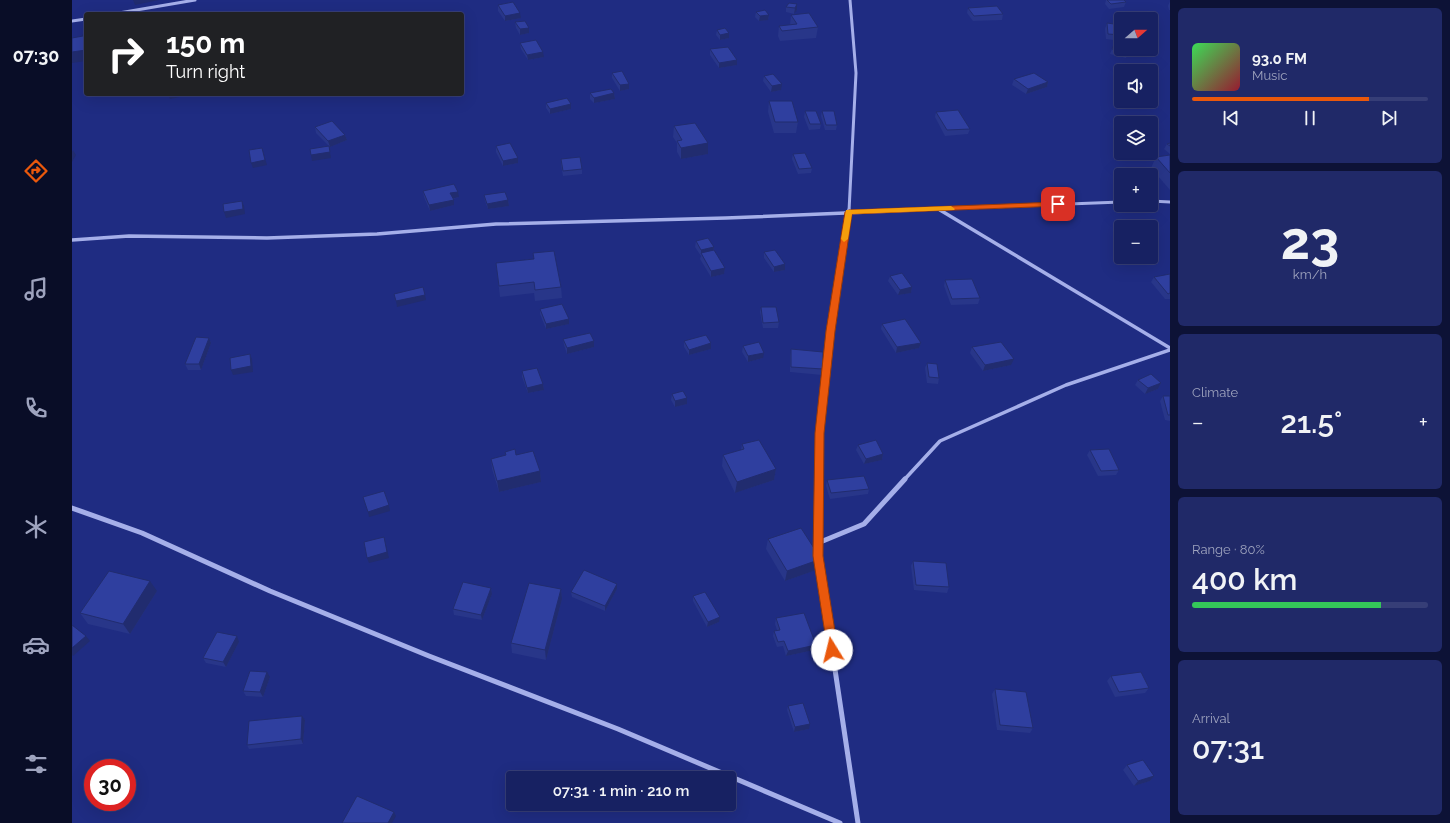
<!DOCTYPE html>
<html lang="en">
<head>
<meta charset="utf-8">
<style>
	body { margin:0; font-family:Raleway,sans-serif; background:#202968; color:#f1f3f6; height:100vh; display:flex; flex-direction:column; font-size:15px; white-space:nowrap }
	* { box-sizing:border-box; margin:0 }
	p { font-size:13px; color:#9ea3be }
	.icon { flex:none; width:22px; height:22px; fill:none; stroke:currentColor; stroke-width:2; stroke-linecap:round; stroke-linejoin:round }
	.map { position:relative; flex:1; overflow:hidden }
	.drawer { display:flex; flex-direction:column; gap:8px; padding:8px; background:#0d1236; width:280px }
	.drawer>* { flex:none }
	.banner { position:absolute; left:12px; top:12px; width:380px; height:84px; border-radius:4px; box-shadow:0 4px 16px #0002,0 0 0 1px #363e77; background:#202124; color:#fff; overflow:hidden }
	.needle { width:26px; rotate:70deg }
	.buttons { position:absolute; left:1042px; top:12px; display:grid; gap:8px }
	.buttons a { display:grid; place-items:center; width:44px; height:44px; border-radius:4px; background:#172162; box-shadow:0 4px 16px #0002,0 0 0 1px #363e77; font-size:20px }
	.speed { position:absolute; left:12px; top:759px; display:flex; gap:8px; font-size:20px; font-weight:700; text-align:center }
	.speed>* { display:grid; place-content:center; width:52px; height:52px; border-radius:50%; background:#172162; box-shadow:0 4px 16px #0002,0 0 0 1px #363e77; line-height:1 }
	.speed .limit { border:6px solid #d22; background:#fff; color:#111 }
	.pin { position:absolute; display:grid; place-items:center; width:34px; height:34px; color:#fff; margin:-17px; border-radius:8px; box-shadow:0 2px 6px #0006 }
	.me { position:absolute; width:44px; margin:-22px; rotate:351deg; stroke-linejoin:round; filter:drop-shadow(0 0 3px #0008) }
	.turn { display:flex; align-items:center; gap:14px; height:84px; padding:0 16px; font-size:18px }
	.turn .icon { width:52px; height:52px; stroke-width:2.5 }
	.turn b { display:block; font-size:28px; line-height:34px }
	.big { font-size:30px; font-weight:600; line-height:1.1 }
	.drawer .card { flex:1; display:flex; flex-direction:column; justify-content:center; gap:6px; min-width:0; padding:0 14px; border-radius:6px; background:#202968 }
	.drawer .dial { align-items:center; gap:0 }
	.dial b { font-size:52px; line-height:1 }
	.song { display:flex; align-items:center; gap:12px }
	.cover { width:48px; height:48px; border-radius:6px; background:linear-gradient(135deg,hsl(130 70% 55%),hsl(350 70% 35%)) }
	.played { height:4px; border-radius:2px; background:linear-gradient(90deg,#ea580c 75%,#363e77 75%) }
	.keys { display:flex; justify-content:space-around; direction:ltr }
	.heat { display:flex; justify-content:space-between; align-items:center; font-size:22px; direction:ltr }
	.charge { height:6px; border-radius:3px; background:linear-gradient(90deg,#34c759 80%,#363e77 0) }
	.trip { position:absolute; left:434px; top:771px; width:230px; height:40px; border-radius:4px; background:#172162; box-shadow:0 4px 16px #0002,0 0 0 1px #363e77; font-weight:600; line-height:40px; text-align:center }
	main { display:flex; flex:1; min-height:0 }
	.tabs { display:flex; flex-direction:column; width:72px; justify-content:space-around; align-items:center; background:#090d27; color:#9ea3be }
	.tabs .icon { width:28px; height:28px }
	.tabs .current { color:#ea580c }
	.tabs b { font-size:18px; color:#f1f3f6 }
	.map>svg:first-child { display:block }
</style>
</head>
<body>
<main>
<nav class="tabs">
<b>07:30</b>
<svg class="icon current" aria-label="directions" viewBox="0 0 24 24"><path d="M12 3l9 9-9 9-9-9zM9 14v-3h6M13 9l2 2-2 2"/></svg>
<svg class="icon" aria-label="music" viewBox="0 0 24 24"><path d="M9 18V5l10-2v13"/><circle cx="6" cy="18" r="3"/><circle cx="16" cy="16" r="3"/></svg>
<svg class="icon" aria-label="phone" viewBox="0 0 24 24"><path d="M5 4h4l2 5-3 2q2 4 5 5l2-3 5 2v4C11 20 4 13 5 4z"/></svg>
<svg class="icon" aria-label="climate" viewBox="0 0 24 24"><path d="M12 3v18M4 7l16 10M4 17L20 7"/></svg>
<svg class="icon" aria-label="car" viewBox="0 0 24 24"><path d="M5 17H2v-5l4-1 3-4h7l3 4 3 1v5h-3M9 17h6M6 11h13"/><circle cx="7" cy="17" r="2"/><circle cx="17" cy="17" r="2"/></svg>
<svg class="icon" aria-label="filters" viewBox="0 0 24 24"><path d="M4 7h16M4 17h16"/><circle cx="9" cy="7" r="2"/><circle cx="15" cy="17" r="2"/></svg>
</nav>
<div class="map">
<svg width="1098" height="823" viewBox="0 0 1098 823">
	<rect width="100%" height="100%" fill="#1f2c82"/>
	<g fill="none" stroke-linecap="round" stroke-linejoin="round">
		<!-- street-far2 -->
		<g stroke="#a5afe9" stroke-width="3">
			<path d="M 41,14 L 123,0"/>
			<path d="M 0,21 L 14,19"/>
			<path d="M 1079,201 L 1098,202"/>
			<path d="M 866,209 L 870,211"/>
			<path d="M 777,211 L 784,73 L 778,0"/>
			<path d="M 819,211 L 1049,202"/>
		</g>
		<!-- street-far1 -->
		<g stroke="#a5afe9" stroke-width="3.5">
			<path d="M 868,210 L 1098,348"/>
			<path d="M 0,240 L 57,236 L 195,238 L 305,234 L 424,224 L 654,218 L 844,210"/>
			<path d="M 747,480 L 747,433 L 758,331 L 777,210"/>
			<path d="M 832,480 L 868,441 L 994,385 L 1098,350"/>
		</g>
		<!-- street -->
		<g stroke="#a5afe9" stroke-width="5">
			<path d="M 747,479 L 746,556 L 786,823"/>
			<path d="M 0,508 L 70,533 L 198,591 L 357,656 L 546,729 L 768,823"/>
			<path d="M 746,543 L 792,524 L 833,479"/>
		</g>
	</g>
	<!-- wall -->
	<g fill="#283689">
		<path d="M 1034,0 L 1052,0 L 1054,2 L 1052,7 L 1037,9 L 1033,4 Z"/>
		<path d="M 1098,1 L 1098,10 L 1097,10 L 1096,6 Z"/>
		<path d="M 725,4 L 725,10 L 722,14 L 714,12 L 714,7 Z"/>
		<path d="M 426,5 L 449,18 L 433,21 L 426,11 Z"/>
		<path d="M 896,8 L 931,14 L 930,20 L 901,21 L 895,13 Z"/>
		<path d="M 684,12 L 697,15 L 696,20 L 687,21 L 683,17 Z"/>
		<path d="M 719,15 L 746,27 L 744,38 L 708,41 L 706,36 L 707,26 L 718,25 Z"/>
		<path d="M 443,22 L 457,33 L 448,35 L 444,28 Z"/>
		<path d="M 1035,23 L 1049,25 L 1049,41 L 1034,39 L 1033,29 Z"/>
		<path d="M 645,30 L 657,38 L 648,40 L 644,35 Z"/>
		<path d="M 448,43 L 472,57 L 456,60 L 449,49 Z"/>
		<path d="M 1042,44 L 1057,49 L 1054,58 L 1038,54 Z"/>
		<path d="M 638,49 L 665,60 L 665,65 L 647,68 L 638,55 Z"/>
		<path d="M 540,73 L 557,84 L 557,89 L 548,91 L 540,78 Z"/>
		<path d="M 692,76 L 709,90 L 699,92 L 691,81 Z"/>
		<path d="M 942,79 L 976,82 L 975,87 L 954,94 L 940,85 Z"/>
		<path d="M 518,93 L 542,93 L 543,99 L 522,103 L 518,99 Z"/>
		<path d="M 697,101 L 726,122 L 724,133 L 702,133 L 696,112 Z"/>
		<path d="M 474,103 L 499,104 L 499,109 L 478,114 L 474,108 Z"/>
		<path d="M 733,111 L 749,124 L 748,129 L 737,130 L 732,117 Z"/>
		<path d="M 750,111 L 765,125 L 764,130 L 753,130 L 749,116 Z"/>
		<path d="M 864,112 L 898,129 L 896,134 L 873,136 L 863,117 Z"/>
		<path d="M 602,126 L 636,154 L 609,159 L 605,152 L 605,143 L 601,137 Z"/>
		<path d="M 243,127 L 273,135 L 275,140 L 258,147 L 244,133 Z"/>
		<path d="M 1098,143 L 1098,154 L 1092,149 L 1095,144 Z"/>
		<path d="M 424,146 L 446,158 L 446,163 L 431,166 L 424,152 Z"/>
		<path d="M 721,154 L 740,168 L 739,173 L 726,174 L 720,159 Z"/>
		<path d="M 1098,155 L 1098,190 L 1079,168 L 1084,157 Z"/>
		<path d="M 489,159 L 510,169 L 510,174 L 491,176 L 489,165 Z"/>
		<path d="M 351,191 L 387,197 L 381,199 L 382,205 L 358,211 L 352,197 Z"/>
		<path d="M 412,195 L 436,200 L 437,206 L 416,209 L 413,201 Z"/>
		<path d="M 624,241 L 642,247 L 642,250 L 653,268 L 652,274 L 639,277 L 628,259 L 629,256 L 623,247 Z"/>
		<path d="M 692,252 L 713,264 L 713,270 L 702,272 L 692,258 Z"/>
		<path d="M 461,253 L 489,287 L 490,298 L 463,301 L 462,293 L 428,297 L 424,263 L 462,259 Z"/>
		<path d="M 1098,274 L 1098,299 L 1093,299 L 1079,282 L 1082,277 Z"/>
		<path d="M 818,276 L 840,287 L 839,293 L 826,295 L 816,281 Z"/>
		<path d="M 873,280 L 908,298 L 906,304 L 879,305 L 872,286 Z"/>
		<path d="M 689,307 L 707,322 L 706,328 L 691,328 L 688,312 Z"/>
		<path d="M 468,309 L 497,319 L 497,324 L 474,329 L 468,314 Z"/>
		<path d="M 810,324 L 849,343 L 847,348 L 824,353 L 809,329 Z"/>
		<path d="M 137,338 L 139,343 L 129,370 L 116,370 L 113,364 Z"/>
		<path d="M 491,339 L 522,341 L 522,347 L 495,354 L 492,345 Z"/>
		<path d="M 612,341 L 639,349 L 617,355 L 612,347 Z"/>
		<path d="M 671,346 L 691,358 L 676,362 L 670,352 Z"/>
		<path d="M 900,347 L 939,365 L 911,371 L 898,353 Z"/>
		<path d="M 719,349 L 751,369 L 750,375 L 718,372 L 718,355 Z"/>
		<path d="M 855,363 L 867,378 L 866,384 L 855,383 L 853,368 Z"/>
		<path d="M 450,371 L 471,384 L 472,390 L 456,393 L 450,377 Z"/>
		<path d="M 1066,380 L 1089,383 L 1086,389 L 1073,394 L 1063,385 Z"/>
		<path d="M 600,394 L 615,398 L 615,404 L 603,407 L 599,400 Z"/>
		<path d="M 1091,396 L 1098,396 L 1098,421 L 1093,420 L 1088,401 Z"/>
		<path d="M 670,444 L 704,469 L 702,480 L 663,493 L 650,466 L 651,455 L 669,450 Z"/>
		<path d="M 786,445 L 811,454 L 810,460 L 792,464 L 784,450 Z"/>
		<path d="M 1018,450 L 1047,470 L 1044,475 L 1026,476 L 1015,455 Z"/>
		<path d="M 433,452 L 468,471 L 469,482 L 427,492 L 420,469 L 419,459 L 433,455 Z"/>
		<path d="M 755,480 L 797,489 L 796,494 L 758,499 L 754,486 Z"/>
		<path d="M 696,539 L 749,559 L 747,569 L 713,581 L 694,549 Z"/>
		<path d="M 841,561 L 877,587 L 875,593 L 842,590 L 839,566 Z"/>
		<path d="M 419,588 L 420,594 L 410,620 L 382,615 L 381,609 Z"/>
		<path d="M 489,589 L 490,599 L 474,660 L 440,653 L 439,643 Z"/>
		<path d="M 545,589 L 533,611 L 500,597 L 499,592 Z"/>
		<path d="M 85,591 L 58,634 L 16,624 L 8,613 Z"/>
		<path d="M 621,596 L 647,622 L 635,627 L 621,601 Z"/>
		<path d="M 704,618 L 744,645 L 742,650 L 714,656 L 711,646 L 705,647 L 701,636 L 702,631 L 705,630 L 703,624 Z"/>
		<path d="M 167,642 L 154,667 L 134,663 L 131,658 Z"/>
		<path d="M 1039,676 L 1077,688 L 1073,693 L 1043,697 L 1035,681 Z"/>
		<path d="M 198,677 L 191,697 L 174,696 L 171,691 Z"/>
		<path d="M 923,689 L 961,728 L 958,733 L 925,730 L 920,694 Z"/>
		<path d="M 716,706 L 737,729 L 722,732 L 715,710 Z"/>
		<path d="M 230,716 L 233,720 L 231,744 L 177,749 L 175,745 Z"/>
		<path d="M 1055,765 L 1082,776 L 1078,781 L 1062,786 L 1051,770 Z"/>
	</g>
	<!-- shaded-wall -->
	<g fill="#212c6f">
		<path d="M 61,0 L 87,0 L 63,5 Z"/>
		<path d="M 725,4 L 725,10 L 722,14 L 723,8 Z"/>
		<path d="M 448,13 L 449,18 L 433,21 L 433,16 Z"/>
		<path d="M 697,15 L 696,20 L 687,21 L 688,16 Z"/>
		<path d="M 457,28 L 457,33 L 448,35 L 448,29 Z"/>
		<path d="M 657,33 L 657,38 L 648,40 L 648,35 Z"/>
		<path d="M 14,50 L 14,61 L 0,63 L 0,52 Z"/>
		<path d="M 471,52 L 472,57 L 456,60 L 455,55 Z"/>
		<path d="M 665,60 L 665,65 L 647,68 L 647,63 Z"/>
		<path d="M 976,82 L 975,87 L 954,94 L 956,89 Z"/>
		<path d="M 557,84 L 557,89 L 548,91 L 548,85 Z"/>
		<path d="M 710,84 L 709,90 L 699,92 L 700,86 Z"/>
		<path d="M 542,93 L 543,99 L 522,103 L 522,98 Z"/>
		<path d="M 96,94 L 122,94 L 98,99 Z"/>
		<path d="M 499,104 L 499,109 L 478,114 L 478,109 Z"/>
		<path d="M 273,135 L 275,140 L 258,147 L 256,141 Z"/>
		<path d="M 636,143 L 636,154 L 609,159 L 609,148 Z"/>
		<path d="M 257,146 L 259,158 L 240,161 L 239,155 Z"/>
		<path d="M 190,148 L 195,165 L 181,168 L 179,163 Z"/>
		<path d="M 1,150 L 4,155 L 0,162 L 0,152 Z"/>
		<path d="M 446,158 L 446,163 L 431,166 L 431,161 Z"/>
		<path d="M 386,192 L 387,197 L 379,199 L 378,193 Z"/>
		<path d="M 382,200 L 382,205 L 358,211 L 357,205 Z"/>
		<path d="M 436,200 L 437,206 L 416,209 L 415,204 Z"/>
		<path d="M 170,201 L 172,206 L 173,214 L 154,218 L 152,212 Z"/>
		<path d="M 642,247 L 641,253 L 629,253 L 629,256 L 629,250 Z"/>
		<path d="M 713,264 L 713,270 L 702,272 L 702,267 Z"/>
		<path d="M 653,268 L 652,274 L 639,277 L 639,271 Z"/>
		<path d="M 840,287 L 839,293 L 826,295 L 828,290 Z"/>
		<path d="M 353,295 L 354,300 L 325,307 L 324,301 Z"/>
		<path d="M 497,319 L 497,324 L 474,329 L 474,324 Z"/>
		<path d="M 137,338 L 139,343 L 129,370 L 127,364 Z"/>
		<path d="M 522,341 L 522,347 L 495,354 L 495,348 Z"/>
		<path d="M 639,343 L 639,349 L 617,355 L 617,350 Z"/>
		<path d="M 849,343 L 847,348 L 824,353 L 825,347 Z"/>
		<path d="M 692,353 L 691,358 L 676,362 L 676,356 Z"/>
		<path d="M 178,354 L 180,359 L 181,372 L 161,375 L 159,370 Z"/>
		<path d="M 942,359 L 939,365 L 911,371 L 913,365 Z"/>
		<path d="M 1089,383 L 1086,389 L 1073,394 L 1076,388 Z"/>
		<path d="M 471,384 L 472,390 L 456,393 L 455,388 Z"/>
		<path d="M 615,398 L 615,404 L 603,407 L 603,401 Z"/>
		<path d="M 811,454 L 810,460 L 792,464 L 794,459 Z"/>
		<path d="M 704,469 L 702,480 L 663,493 L 665,482 Z"/>
		<path d="M 468,471 L 469,482 L 427,492 L 425,481 Z"/>
		<path d="M 317,505 L 318,511 L 297,517 L 296,512 Z"/>
		<path d="M 312,537 L 317,558 L 297,563 L 295,558 Z"/>
		<path d="M 749,559 L 747,569 L 713,581 L 715,571 Z"/>
		<path d="M 78,581 L 85,591 L 58,634 L 51,624 Z"/>
		<path d="M 545,584 L 545,589 L 533,611 L 533,606 Z"/>
		<path d="M 419,588 L 420,594 L 410,620 L 409,615 Z"/>
		<path d="M 489,589 L 490,599 L 474,660 L 473,650 Z"/>
		<path d="M 648,617 L 647,622 L 635,627 L 636,622 Z"/>
		<path d="M 14,636 L 18,641 L 1,656 L 0,655 L 0,648 Z"/>
		<path d="M 165,636 L 167,642 L 154,667 L 151,662 Z"/>
		<path d="M 744,645 L 742,650 L 714,656 L 716,651 Z"/>
		<path d="M 195,672 L 198,677 L 191,697 L 188,692 Z"/>
		<path d="M 230,716 L 233,720 L 231,744 L 229,739 Z"/>
		<path d="M 738,724 L 737,729 L 722,732 L 723,727 Z"/>
		<path d="M 1082,776 L 1078,781 L 1062,786 L 1066,781 Z"/>
		<path d="M 322,812 L 324,816 L 320,823 L 316,823 Z"/>
	</g>
	<!-- building -->
	<g fill="#2f3f9f" stroke="#212c6f">
		<path d="M 1035,0 L 1052,0 L 1054,2 L 1039,4 Z"/>
		<path d="M 441,2 L 448,13 L 433,16 L 426,5 Z"/>
		<path d="M 717,3 L 725,4 L 723,8 L 714,7 Z"/>
		<path d="M 925,6 L 931,14 L 902,16 L 896,8 Z"/>
		<path d="M 693,10 L 697,15 L 688,16 L 684,12 Z"/>
		<path d="M 328,12 L 329,14 L 320,14 Z"/>
		<path d="M 737,13 L 746,27 L 710,31 L 707,26 L 725,24 L 719,15 Z"/>
		<path d="M 453,21 L 457,28 L 448,29 L 443,22 Z"/>
		<path d="M 1035,23 L 1049,25 L 1049,35 L 1036,34 Z"/>
		<path d="M 653,28 L 657,33 L 648,35 L 645,30 Z"/>
		<path d="M 14,33 L 14,50 L 0,52 L 0,38 L 11,36 L 11,34 Z"/>
		<path d="M 464,40 L 471,52 L 455,55 L 448,43 Z"/>
		<path d="M 1042,44 L 1049,46 L 1049,49 L 1057,49 L 1056,53 L 1040,49 Z"/>
		<path d="M 656,47 L 665,60 L 647,63 L 638,49 Z"/>
		<path d="M 550,71 L 557,84 L 548,85 L 540,73 Z"/>
		<path d="M 962,73 L 976,82 L 956,89 L 942,79 Z"/>
		<path d="M 701,74 L 710,84 L 700,86 L 692,76 Z"/>
		<path d="M 539,89 L 542,93 L 522,98 L 518,93 Z"/>
		<path d="M 495,98 L 499,104 L 478,109 L 474,103 Z"/>
		<path d="M 697,101 L 720,101 L 726,122 L 703,122 Z"/>
		<path d="M 886,110 L 898,129 L 875,130 L 864,112 Z"/>
		<path d="M 733,111 L 744,111 L 749,124 L 738,124 Z"/>
		<path d="M 750,111 L 762,111 L 765,125 L 754,125 Z"/>
		<path d="M 260,121 L 273,135 L 256,141 L 243,127 Z"/>
		<path d="M 623,123 L 636,143 L 609,148 L 605,141 L 610,140 L 602,126 Z"/>
		<path d="M 438,143 L 446,158 L 431,161 L 424,146 Z"/>
		<path d="M 1098,143 L 1098,146 L 1095,144 Z"/>
		<path d="M 257,146 L 258,152 L 239,155 L 238,149 Z"/>
		<path d="M 190,148 L 193,160 L 179,163 L 177,150 Z"/>
		<path d="M 733,153 L 740,168 L 727,169 L 721,154 Z"/>
		<path d="M 1098,155 L 1098,173 L 1084,157 Z"/>
		<path d="M 508,157 L 510,169 L 491,171 L 489,159 Z"/>
		<path d="M 382,184 L 386,192 L 378,193 L 382,200 L 357,205 L 351,191 Z"/>
		<path d="M 433,192 L 436,200 L 415,204 L 412,195 Z"/>
		<path d="M 170,201 L 171,209 L 152,212 L 151,204 Z"/>
		<path d="M 636,238 L 642,247 L 629,250 L 624,241 Z"/>
		<path d="M 642,250 L 653,268 L 639,271 L 629,253 Z"/>
		<path d="M 703,250 L 713,264 L 702,267 L 692,252 Z"/>
		<path d="M 482,251 L 489,287 L 463,290 L 462,282 L 427,286 L 424,263 L 462,259 L 461,253 Z"/>
		<path d="M 830,273 L 840,287 L 828,290 L 818,276 Z"/>
		<path d="M 1098,274 L 1098,293 L 1096,294 L 1082,277 Z"/>
		<path d="M 900,279 L 908,298 L 880,299 L 873,280 Z"/>
		<path d="M 351,287 L 353,295 L 324,301 L 322,294 Z"/>
		<path d="M 490,304 L 497,319 L 474,324 L 468,309 Z"/>
		<path d="M 689,307 L 704,307 L 707,322 L 691,323 Z"/>
		<path d="M 833,319 L 849,343 L 825,347 L 810,324 Z"/>
		<path d="M 518,333 L 522,341 L 495,348 L 491,339 Z"/>
		<path d="M 634,335 L 639,343 L 617,350 L 612,341 Z"/>
		<path d="M 124,337 L 137,338 L 127,364 L 113,364 Z"/>
		<path d="M 687,342 L 692,353 L 676,356 L 671,346 Z"/>
		<path d="M 929,342 L 942,359 L 913,365 L 900,347 Z"/>
		<path d="M 719,349 L 751,352 L 751,369 L 719,367 Z"/>
		<path d="M 178,354 L 179,366 L 159,370 L 158,358 Z"/>
		<path d="M 855,363 L 865,364 L 867,378 L 857,377 Z"/>
		<path d="M 465,368 L 471,384 L 455,388 L 450,371 Z"/>
		<path d="M 1079,374 L 1089,383 L 1076,388 L 1066,380 Z"/>
		<path d="M 611,391 L 615,398 L 603,401 L 600,394 Z"/>
		<path d="M 1091,396 L 1098,396 L 1098,415 L 1096,415 Z"/>
		<path d="M 687,440 L 704,469 L 665,482 L 651,455 L 672,449 L 670,444 Z"/>
		<path d="M 804,440 L 811,454 L 794,459 L 786,445 Z"/>
		<path d="M 443,449 L 444,455 L 461,451 L 468,471 L 425,481 L 419,459 L 434,455 L 433,452 Z"/>
		<path d="M 1037,449 L 1047,470 L 1029,471 L 1018,450 Z"/>
		<path d="M 792,476 L 797,489 L 759,493 L 755,480 Z"/>
		<path d="M 312,491 L 317,505 L 296,512 L 291,497 Z"/>
		<path d="M 729,528 L 749,559 L 715,571 L 696,539 Z"/>
		<path d="M 312,537 L 315,552 L 295,558 L 292,542 Z"/>
		<path d="M 841,561 L 874,563 L 877,587 L 844,585 Z"/>
		<path d="M 512,570 L 545,584 L 533,606 L 499,592 Z"/>
		<path d="M 37,571 L 78,581 L 51,624 L 8,613 Z"/>
		<path d="M 391,582 L 419,588 L 409,615 L 381,609 Z"/>
		<path d="M 457,583 L 489,589 L 473,650 L 439,643 Z"/>
		<path d="M 633,592 L 648,617 L 636,622 L 621,596 Z"/>
		<path d="M 732,613 L 744,645 L 716,651 L 712,641 L 706,642 L 702,631 L 708,630 L 704,618 Z"/>
		<path d="M 0,625 L 14,636 L 0,648 Z"/>
		<path d="M 145,632 L 165,636 L 151,662 L 131,658 Z"/>
		<path d="M 178,671 L 195,672 L 188,692 L 171,691 Z"/>
		<path d="M 1069,672 L 1077,688 L 1047,692 L 1039,676 Z"/>
		<path d="M 923,689 L 954,692 L 961,728 L 928,725 Z"/>
		<path d="M 731,703 L 738,724 L 723,727 L 716,706 Z"/>
		<path d="M 230,716 L 229,739 L 175,745 L 177,721 Z"/>
		<path d="M 1071,760 L 1082,776 L 1066,781 L 1055,765 Z"/>
		<path d="M 285,796 L 322,812 L 316,823 L 270,823 Z"/>
	</g>
	<!-- route -->
	<path fill="#ea580c" stroke="#983908" d="M 986,202 L 989,204 L 988,206 L 780,214 L 763,331 L 752,433 L 751,556 L 766,650 L 764,653 L 760,655 L 756,653 L 741,556 L 743,433 L 754,331 L 773,212 L 777,210 Z"/>
	<!-- slow -->
	<path fill="#f59e0b" d="M 879,206 L 883,209 L 882,210 L 780,214 L 776,239 L 772,242 L 769,239 L 774,210 Z"/>
</svg>
<div class="buttons">
<a><svg class="needle" viewBox="-14 -14 28 28"><path d="M0-13l5 13h-10z" fill="#e53935"/><path d="M0 13l5-13h-10z" fill="#9ea3be"/></svg></a>
<a><svg class="icon" aria-label="sound" viewBox="0 0 24 24"><path d="M4 9h4l5-4v14l-5-4H4zM17 9q2 3 0 6"/></svg></a>
<a><svg class="icon" aria-label="layers" viewBox="0 0 24 24"><path d="M12 4l9 5-9 5-9-5zM3 14l9 5 9-5"/></svg></a>
<a>+</a>
<a>−</a>
</div>
<div class="speed"><div class="limit">30</div></div>
<div class="pin" style="left:986px;top:204px;background:#d93025"><svg class="icon" aria-label="arrive" viewBox="0 0 24 24"><path d="M6 21V4h12l-3 4 3 4H6"/></svg></div>
<svg class="me" style="left:760px;top:650px" viewBox="-20 -20 40 40"><circle r="19" fill="#fff"/><path d="M0-13L10 11 0 6-10 11z" fill="#ea580c"/></svg>
<div class="trip">07:31 · 1 min · 210 m</div>
<div class="banner">
<div class="turn"><svg class="icon" aria-label="right" viewBox="0 0 24 24"><path d="M7 20v-9h11M14 6l5 5-5 5"/></svg><div><b>150 m</b>Turn right</div></div>
</div>
</div>
<section class="drawer">
<div class="card">
<div class="song"><i class="cover"></i><div><b>93.0 FM</b><p>Music</p></div></div>
<div class="played"></div>
<div class="keys"><svg class="icon" aria-label="previous" viewBox="0 0 24 24"><path d="M18 5L8 12l10 7zM5 5v14"/></svg><svg class="icon" aria-label="pause" viewBox="0 0 24 24"><path d="M8 5v14M16 5v14"/></svg><svg class="icon" aria-label="next" viewBox="0 0 24 24"><path d="M6 5l10 7-10 7zM19 5v14"/></svg></div>
</div>
<div class="card dial"><b>23</b><p>km/h</p></div>
<div class="card"><p>Climate</p>
<div class="heat"><a>−</a><b class="big">21.5°</b><a>+</a></div>
</div>
<div class="card"><p>Range · 80%</p><b class="big">400 km</b><div class="charge"></div></div>
<div class="card"><p>Arrival</p><b class="big">07:31</b></div>
</section>
</main>
</body>
</html>
